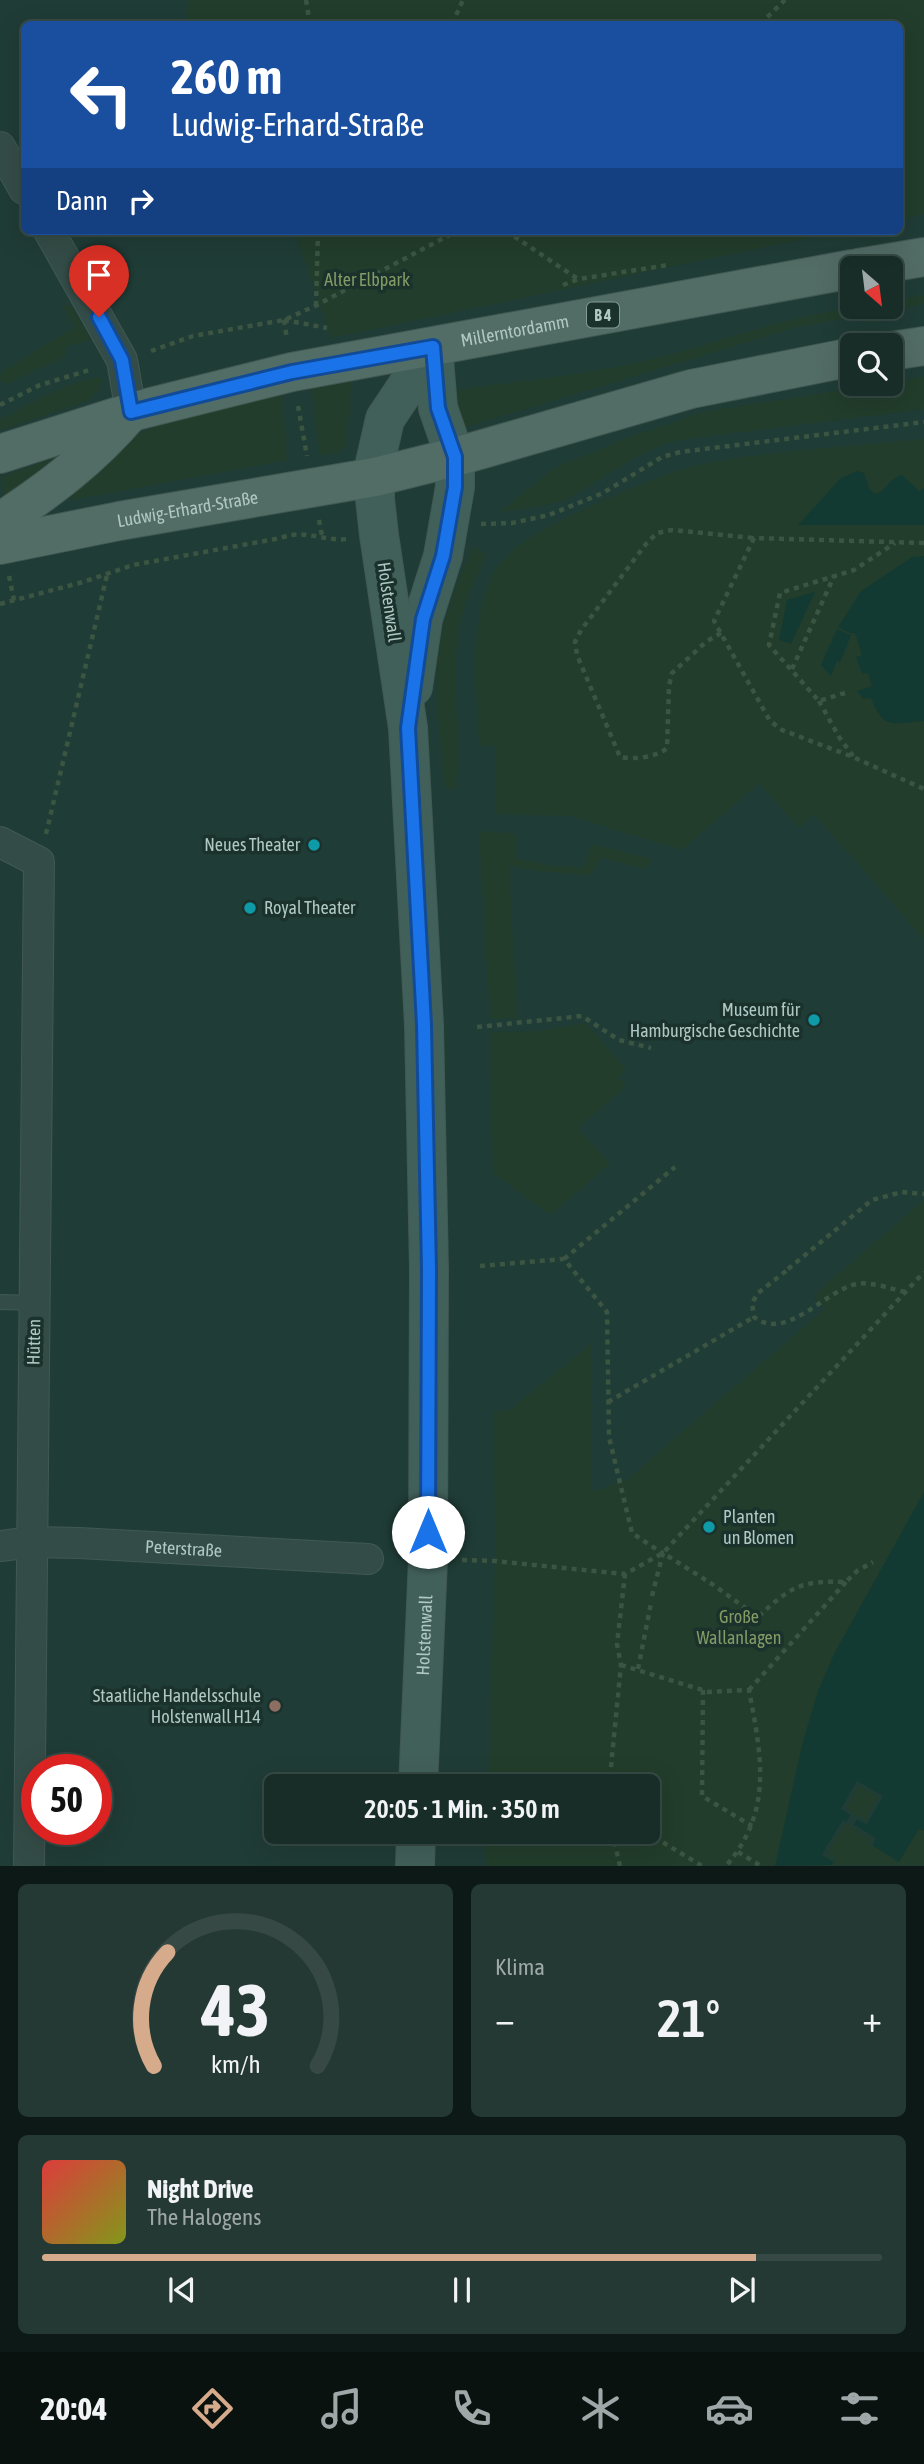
<!DOCTYPE html>
<html lang="de">
<head>
<meta charset="utf-8">
<style>
	body { margin:0; font-family:"Asap Condensed",sans-serif; background:#253934; color:#f1f3f6; height:100vh; display:flex; flex-direction:column; font-size:26px; white-space:nowrap }
	* { box-sizing:border-box; margin:0 }
	p { font-size:23px; color:#9fa8a8 }
	.icon { flex:none; width:38px; height:38px; fill:none; stroke:currentColor; stroke-width:2; stroke-linecap:round; stroke-linejoin:round }
	.map { position:relative; height:1866px; overflow:hidden }
	.drawer { display:flex; flex-direction:column; gap:18px; padding:18px; background:#0d1916; flex:1 }
	.drawer>* { flex:none }
	.banner { position:absolute; left:21px; top:21px; width:882px; height:214px; border-radius:10px; box-shadow:0 7px 28px #0002,0 0 0 2px #364945; background:#1a4fa0; color:#fff; overflow:hidden }
	.needle { width:46px; rotate:152deg }
	.controls { position:absolute; left:840px; top:256px; display:grid; gap:14px }
	.controls a { display:grid; place-items:center; width:63px; height:63px; border-radius:10px; background:#182d28; box-shadow:0 7px 28px #0002,0 0 0 2px #364945; font-size:35px }
	.speed { position:absolute; left:21px; top:1754px; display:flex; gap:14px; font-size:35px; font-weight:700; text-align:center }
	.speed>* { display:grid; place-content:center; width:91px; height:91px; border-radius:50%; background:#182d28; box-shadow:0 7px 28px #0002,0 0 0 2px #364945; line-height:1 }
	.speed .limit { border:10px solid #d22; background:#fff; color:#111 }
	.pin { position:absolute; display:grid; place-items:center; width:60px; height:60px; color:#fff; margin:-72px -30px; border-radius:50% 50% 50% 0; rotate:-45deg; box-shadow:0 0 7px #0007 }
	.pin .icon { rotate:45deg }
	.me { position:absolute; width:77px; margin:-38px; rotate:0deg; stroke-linejoin:round; filter:drop-shadow(0 0 5px #0008) }
	.turn { display:flex; align-items:center; gap:24px; height:147px; padding:0 35px; font-size:32px }
	.turn .icon { width:91px; height:91px; stroke-width:2.5 }
	.turn b { display:block; font-size:49px; line-height:60px }
	.then { display:flex; align-items:center; height:66px; padding:0 35px; background:#0003; gap:14px; font-size:26px }
	.big { font-size:52px; font-weight:600; line-height:1.1 }
	.drawer .card { flex:1; display:flex; flex-direction:column; justify-content:center; gap:10px; min-width:0; padding:0 24px; border-radius:10px; background:#253934 }
	.drawer .dial { align-items:center; gap:0 }
	.dial svg { height:182px; overflow:visible; fill:none; stroke:#364945; stroke-width:7; stroke-linecap:round; text-anchor:middle }
	.dial text { fill:#f1f3f6; stroke:none }
	.song { display:flex; align-items:center; gap:21px }
	.cover { width:84px; height:84px; border-radius:10px; background:linear-gradient(135deg,hsl(0 70% 55%),hsl(70 70% 35%)) }
	.played { height:7px; border-radius:4px; background:linear-gradient(90deg,#d6ab8b 85%,#364945 85%) }
	.keys { display:flex; justify-content:space-around; direction:ltr }
	.heat { display:flex; justify-content:space-between; align-items:center; font-size:38px; direction:ltr }
	.drawer .tiles { flex:1; display:grid; gap:18px; grid-template-columns:1fr 1fr }
	.card:last-child { grid-column:span 2 }
	.trip { position:absolute; left:264px; top:1774px; width:396px; height:70px; border-radius:10px; background:#182d28; box-shadow:0 7px 28px #0002,0 0 0 2px #364945; font-weight:600; line-height:70px; text-align:center }
	.menu { display:flex; height:112px; justify-content:space-around; align-items:center; background:#0a1210; color:#9fa8a8 }
	.menu .icon { width:49px; height:49px }
	.menu .on { color:#d6ab8b }
	.menu b { font-size:32px; color:#f1f3f6 }
	.map>svg:first-child { display:block }
</style>
</head>
<body>
<div class="map">
<svg width="924" height="1866" viewBox="0 0 924 1866">
	<rect width="100%" height="100%" fill="#203c36"/>
	<!-- green -->
	<g fill="#223d2b">
		<path d="M 189,0 L 924,0 L 924,214 L 900,219 L 900,24 L 191,24 L 187,18 Z"/>
		<path d="M 295,231 L 841,231 L 331,338 Z"/>
		<path d="M 924,295 L 924,304 L 797,327 L 462,428 L 449,391 C 519,381 592,375 661,357 C 737,338 811,306 891,306 L 891,301 Z"/>
		<path d="M 66,305 L 72,307 L 91,340 L 65,347 L 66,356 L 4,385 L 0,379 L 0,373 L 75,327 L 63,307 Z"/>
		<path d="M 102,377 L 99,391 L 86,401 L 0,430 L 0,420 C 33,402 64,383 102,377 Z"/>
		<path d="M 924,377 L 924,409 L 678,440 C 633,452 608,478 568,498 C 553,506 517,509 499,512 L 555,468 L 622,440 L 703,412 Z"/>
		<path d="M 352,378 L 346,446 L 338,453 L 320,455 L 311,384 Z"/>
		<path d="M 282,393 L 287,460 L 71,500 L 63,491 L 120,444 L 151,428 Z"/>
		<path d="M 924,439 L 924,939 L 815,815 L 799,828 L 759,783 L 682,850 L 571,816 L 496,814 L 496,746 L 479,745 C 477,692 469,632 489,582 C 502,551 537,533 565,519 C 614,495 664,471 718,461 C 786,450 856,446 924,439 Z"/>
		<path d="M 68,453 L 71,461 L 4,496 L 1,477 Z"/>
		<path d="M 473,547 L 486,555 C 476,579 462,606 458,632 C 451,684 462,738 455,790 L 445,787 C 440,734 430,676 444,624 C 451,597 462,572 473,547 Z"/>
		<path d="M 479,831 L 515,834 L 515,858 L 551,866 L 584,868 L 592,844 L 652,859 L 646,869 L 601,857 L 591,875 L 549,872 L 509,866 L 517,1018 L 490,1019 Z"/>
		<path d="M 586,1023 L 626,1070 L 618,1077 L 626,1086 L 578,1128 L 610,1164 L 550,1215 L 493,1173 L 490,1032 L 539,1031 Z"/>
		<path d="M 924,1200 L 924,1865 L 485,1866 L 486,1832 L 648,1832 L 648,1787 L 488,1787 L 495,1561 L 494,1412 L 510,1410 L 591,1344 L 592,1492 L 627,1480 L 826,1308 L 813,1296 Z"/>
	</g>
	<!-- water -->
	<g fill="#133a32">
		<path d="M 857,471 L 864,473 L 870,490 L 876,494 C 887,490 890,477 902,475 L 919,491 L 924,488 L 924,525 L 798,525 L 841,478 Z"/>
		<path d="M 924,556 L 924,721 C 892,723 884,731 871,698 L 863,699 L 857,691 L 872,686 L 868,673 L 862,674 L 856,657 L 862,655 L 855,633 L 850,633 L 838,627 L 861,591 L 912,557 Z"/>
		<path d="M 815,592 L 791,644 L 779,640 L 787,600 Z"/>
		<path d="M 837,629 L 851,635 L 840,663 L 837,661 L 831,676 L 821,665 Z"/>
		<path d="M 924,1492 L 924,1831 L 919,1829 L 899,1862 L 872,1845 L 876,1838 L 853,1825 L 857,1819 L 866,1824 L 883,1796 L 857,1781 L 841,1809 L 851,1815 L 846,1822 L 843,1820 L 822,1855 L 834,1862 L 831,1865 L 775,1866 L 802,1745 L 818,1691 L 835,1652 Z"/>
	</g>
	<!-- pier -->
	<path fill="#203c36" fill-rule="evenodd" d="M 857,1781 L 883,1796 L 867,1824 L 857,1819 L 853,1824 L 876,1838 L 871,1848 L 869,1845 L 871,1840 L 851,1827 L 849,1824 L 844,1825 L 827,1853 L 836,1859 L 837,1863 L 822,1854 L 843,1820 L 846,1822 L 851,1815 L 841,1809 ZM 859,1786 L 878,1797 L 865,1820 L 858,1815 L 854,1816 L 853,1812 L 846,1808 Z"/>
	<g fill="none" stroke-linecap="round" stroke-linejoin="round">
		<defs>
			<path id="lane" d="M 0,1302 L 35,1303"/>
			<g id="street">
				<path d="M 0,147 L 24,189"/>
				<path d="M 49,231 L 122,360 L 131,412"/>
				<path d="M 0,842 L 39,862 L 29,1866"/>
				<path id="s1" d="M 0,1546 L 32,1542 L 79,1543 L 368,1559"/>
			</g>
			<g id="secondary">
				<path d="M 413,687 L 423,619 L 443,556 L 455,487 L 455,457 L 438,408 L 433,347"/>
				<path id="s2" d="M 418,1787 L 428,1559 L 429,1270 L 424,1025 L 408,728 L 379,535 L 375,499 L 375,463 L 385,419 L 433,347"/>
				<path d="M 415,1866 L 416,1832"/>
			</g>
			<g id="primary">
				<path d="M 858,268 L 924,257"/>
				<path d="M 891,351 L 924,346"/>
				<path id="s3" d="M 0,454 L 131,412 L 292,372 L 852,269"/>
				<path d="M 0,522 C 50,489 89,460 129,414"/>
				<path id="s4" d="M 0,545 L 119,521 L 375,477 L 455,457 L 691,389 L 852,357"/>
			</g>
		</defs>
		<!-- lane casing -->
		<use href="#lane" stroke="#415853" stroke-width="16"/>
		<!-- street casing -->
		<use href="#street" stroke="#415853" stroke-width="32"/>
		<!-- secondary casing -->
		<use href="#secondary" stroke="#415853" stroke-width="40"/>
		<!-- primary casing -->
		<use href="#primary" stroke="#415853" stroke-width="40"/>
		<!-- path -->
		<g stroke="#3b5542" stroke-width="4.5" stroke-dasharray="5 5" stroke-linecap="butt">
			<path d="M 306,0 L 310,24"/>
			<path d="M 452,24 L 463,0"/>
			<path d="M 760,24 L 785,0"/>
			<path d="M 506,231 L 578,279"/>
			<path d="M 563,285 L 579,279 L 668,265"/>
			<path d="M 316,306 L 318,231"/>
			<path d="M 284,320 L 327,328"/>
			<path d="M 284,320 L 287,339"/>
			<path d="M 151,351 L 193,336 L 284,320 L 315,306 L 457,231"/>
			<path d="M 0,405 L 40,385 L 93,369"/>
			<path d="M 298,406 L 307,456"/>
			<path d="M 319,520 L 322,536"/>
			<path d="M 481,524 L 512,523 L 549,515 L 603,493 L 662,457 L 680,452 L 924,422"/>
			<path d="M 924,543 L 754,538 L 714,621 L 770,721 L 782,730 L 853,757 L 924,789"/>
			<path d="M 9,576 L 14,600"/>
			<path d="M 0,604 L 83,582 L 133,565 L 281,538 C 304,528 324,542 347,539"/>
			<path d="M 721,633 L 707,641 L 672,673 L 669,686 L 667,748 C 657,757 634,760 620,757 L 577,655 L 575,642 L 581,630 L 646,544 L 657,533 L 672,530 L 754,538"/>
			<path d="M 792,669 L 834,576"/>
			<path d="M 845,693 L 819,701 L 769,645 L 780,593 L 854,570 L 895,543"/>
			<path d="M 819,701 L 839,737 L 853,756"/>
			<path d="M 46,834 L 107,575"/>
			<path d="M 477,1027 L 582,1016 L 619,1040 L 651,1048"/>
			<path d="M 564,1259 L 675,1167"/>
			<path d="M 480,1266 L 564,1259 L 607,1312 L 609,1437 L 632,1533 L 662,1553"/>
			<path d="M 788,1269 L 872,1200 L 902,1192 L 924,1194"/>
			<path d="M 786,1271 L 758,1293 L 752,1303 L 754,1317 C 786,1342 823,1292 856,1284 C 870,1281 891,1289 905,1292"/>
			<path d="M 608,1402 L 754,1317"/>
			<path d="M 462,1560 L 495,1561 L 625,1574 L 663,1553 L 924,1272"/>
			<path d="M 652,1596 L 663,1553 L 712,1584 L 758,1617 C 790,1587 801,1580 846,1582 L 857,1571 L 873,1562"/>
			<path d="M 621,1665 L 709,1692 L 749,1690 C 761,1755 774,1810 726,1866"/>
			<path d="M 638,1669 L 651,1603"/>
			<path d="M 703,1690 L 702,1796 L 752,1826"/>
			<path d="M 749,1690 L 846,1582"/>
			<path d="M 609,1787 L 621,1665 L 617,1644 L 625,1574"/>
			<path d="M 612,1832 L 620,1866"/>
			<path d="M 646,1832 L 702,1866"/>
			<path d="M 738,1852 L 761,1866"/>
		</g>
		<!-- lane -->
		<use href="#lane" stroke="#344c47" stroke-width="14"/>
		<!-- street -->
		<use href="#street" stroke="#344c47" stroke-width="30"/>
		<!-- secondary -->
		<use href="#secondary" stroke="#42605a" stroke-width="38"/>
		<!-- primary -->
		<use href="#primary" stroke="#526c66" stroke-width="38"/>
	</g>
	<g fill="none" stroke-linecap="round" stroke-linejoin="round">
		<defs>
			<path id="route" d="M 99,317 L 122,360 L 131,412 L 292,372 L 433,347 L 438,408 L 455,457 L 455,487 L 443,556 L 423,619 L 408,728 L 424,1025 L 429,1270 L 428,1532"/>
		</defs>
		<!-- route casing -->
		<use href="#route" stroke="#114b97" stroke-width="18"/>
		<!-- route -->
		<use href="#route" stroke="#1a73e8" stroke-width="12"/>
	</g>
	<!-- markers -->
	<g fill="#0f9aa8" stroke="#1a312c" stroke-width="2.5">
		<circle cx="314" cy="845" r="7"/>
		<circle cx="250" cy="908" r="7"/>
		<circle cx="814" cy="1020" r="7"/>
		<circle cx="709" cy="1527" r="7"/>
	</g>
	<circle fill="#8d6e63" stroke="#1a312c" stroke-width="2.5" cx="275" cy="1706" r="7"/>
	<g text-anchor="middle" stroke-width="7" stroke-linejoin="round" paint-order="stroke">
		<!-- shield labels -->
		<rect fill="#1a312c" stroke="#829b96" stroke-width="2" x="587" y="302.5" width="32" height="25" rx="5"/>
		<g font-size="16" font-weight="bold" fill="#afc8c3">
			<text x="603" y="321">B 4</text>
		</g>
		<!-- park labels -->
		<g font-size="18" fill="#849b65" stroke="#1a312c">
			<text x="367" y="286">Alter Elbpark</text>
			<text x="739" y="1623">Große<tspan x="739" dy="21">Wallanlagen</tspan></text>
		</g>
		<!-- street labels -->
		<g font-size="18" fill="#afc8c3" stroke="#1a312c">
			<text dy="6" stroke="none"><textPath href="#s3" startOffset="530">Millerntordamm</textPath></text>
			<text dy="6" stroke="none"><textPath href="#s4" startOffset="191">Ludwig-Erhard-Straße</textPath></text>
			<text transform="translate(389 602) rotate(82)" y="6">Holstenwall</text>
			<text transform="translate(34 1342) rotate(-89)" y="6">Hütten</text>
			<text dy="6" stroke="none"><textPath href="#s1" startOffset="184">Peterstraße</textPath></text>
			<text dy="6" stroke="none"><textPath href="#s2" startOffset="152">Holstenwall</textPath></text>
		</g>
		<!-- poi labels -->
		<g font-size="18" fill="#afc8c3" stroke="#1a312c" text-anchor="end">
			<text x="300" y="851">Neues Theater</text>
			<text x="264" y="914" text-anchor="start">Royal Theater</text>
			<text x="800" y="1016">Museum für<tspan x="800" dy="21">Hamburgische Geschichte</tspan></text>
			<text x="723" y="1523" text-anchor="start">Planten<tspan x="723" dy="21">un Blomen</tspan></text>
			<text x="261" y="1702">Staatliche Handelsschule<tspan x="261" dy="21">Holstenwall H14</tspan></text>
		</g>
	</g>
</svg>
<div class="controls">
<a><svg class="needle" viewBox="-14 -14 28 28"><path d="M0-13l5 13h-10z" fill="#e53935"/><path d="M0 13l5-13h-10z" fill="#9fa8a8"/></svg></a>
<a><svg class="icon" aria-label="search" viewBox="0 0 24 24"><circle cx="10" cy="10" r="6"/><path d="M15 15l6 6"/></svg></a>
</div>
<div class="speed"><div class="limit">50</div></div>
<div class="pin" style="left:99px;top:317px;background:#d93025"><svg class="icon" aria-label="arrive" viewBox="0 0 24 24"><path d="M6 21V4h12l-3 4 3 4H6"/></svg></div>
<svg class="me" style="left:428px;top:1532px" viewBox="-20 -20 40 40"><circle r="19" fill="#fff"/><path d="M0-13L10 11 0 6-10 11z" fill="#1a73e8"/></svg>
<div class="trip">20:05 · 1 Min. · 350 m</div>
<div class="banner">
<div class="turn"><svg class="icon" aria-label="left" viewBox="0 0 24 24"><path d="M17 20v-9H6M10 6l-5 5 5 5"/></svg><div><b>260 m</b>Ludwig-Erhard-Straße</div></div>
<div class="then">Dann<svg class="icon" aria-label="right" viewBox="0 0 24 24"><path d="M7 20v-9h11M14 6l5 5-5 5"/></svg></div>
</div>
</div>
<section class="drawer">
<div class="tiles">
<div class="card dial"><svg viewBox="0 0 100 80">
<path d="M14 69A42 42 0 1 1 86 69"/>
<path d="M14 69A42 42 0 0 1 20 19" stroke="#d6ab8b"/>
<text x="50" y="56" font-size="32" font-weight="700">43</text>
<text x="50" y="72" font-size="11">km/h</text>
</svg></div>
<div class="card"><p>Klima</p>
<div class="heat"><a>−</a><b class="big">21°</b><a>+</a></div>
</div>
<div class="card">
<div class="song"><i class="cover"></i><div><b>Night Drive</b><p>The Halogens</p></div></div>
<div class="played"></div>
<div class="keys"><svg class="icon" aria-label="previous" viewBox="0 0 24 24"><path d="M18 5L8 12l10 7zM5 5v14"/></svg><svg class="icon" aria-label="pause" viewBox="0 0 24 24"><path d="M8 5v14M16 5v14"/></svg><svg class="icon" aria-label="next" viewBox="0 0 24 24"><path d="M6 5l10 7-10 7zM19 5v14"/></svg></div>
</div>
</div>
</section>
<nav class="menu">
<b>20:04</b>
<svg class="icon on" aria-label="directions" viewBox="0 0 24 24"><path d="M12 3l9 9-9 9-9-9zM9 14v-3h6M13 9l2 2-2 2"/></svg>
<svg class="icon" aria-label="music" viewBox="0 0 24 24"><path d="M9 18V5l10-2v13"/><circle cx="6" cy="18" r="3"/><circle cx="16" cy="16" r="3"/></svg>
<svg class="icon" aria-label="phone" viewBox="0 0 24 24"><path d="M5 4h4l2 5-3 2q2 4 5 5l2-3 5 2v4C11 20 4 13 5 4z"/></svg>
<svg class="icon" aria-label="climate" viewBox="0 0 24 24"><path d="M12 3v18M4 7l16 10M4 17L20 7"/></svg>
<svg class="icon" aria-label="car" viewBox="0 0 24 24"><path d="M5 17H2v-5l4-1 3-4h7l3 4 3 1v5h-3M9 17h6M6 11h13"/><circle cx="7" cy="17" r="2"/><circle cx="17" cy="17" r="2"/></svg>
<svg class="icon" aria-label="filters" viewBox="0 0 24 24"><path d="M4 7h16M4 17h16"/><circle cx="9" cy="7" r="2"/><circle cx="15" cy="17" r="2"/></svg>
</nav>
</body>
</html>
